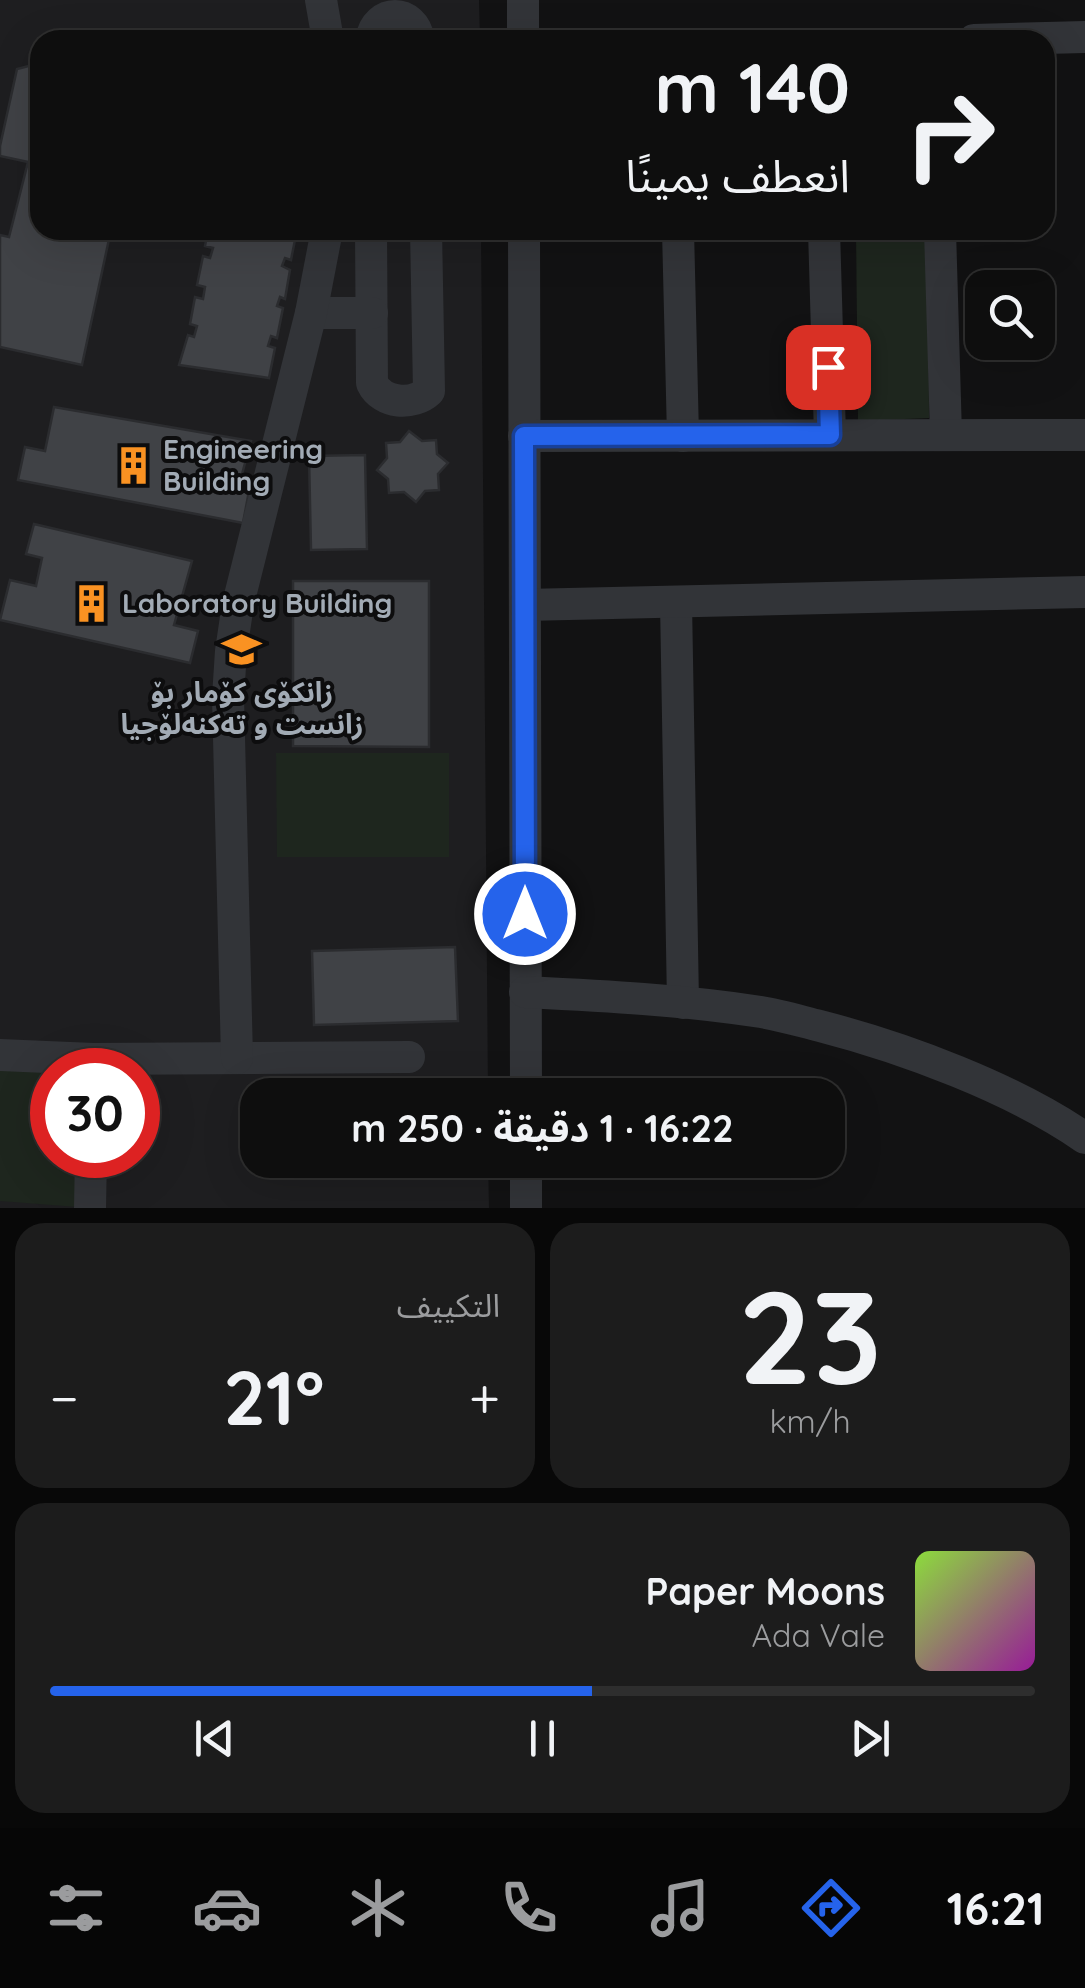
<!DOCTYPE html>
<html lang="ar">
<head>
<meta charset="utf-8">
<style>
	body { margin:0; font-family:Quicksand,"Noto Sans Arabic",sans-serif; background:#1c1c1c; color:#f1f3f6; direction:rtl; height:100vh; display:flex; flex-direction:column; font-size:38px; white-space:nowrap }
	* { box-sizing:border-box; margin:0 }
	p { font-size:32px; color:#9b9c9e }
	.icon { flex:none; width:55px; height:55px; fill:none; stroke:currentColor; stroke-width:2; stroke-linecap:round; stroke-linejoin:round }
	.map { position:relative; height:1208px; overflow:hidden; direction:ltr }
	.side { display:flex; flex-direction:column; gap:15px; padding:15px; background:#080808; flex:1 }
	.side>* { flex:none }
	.banner { position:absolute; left:30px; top:30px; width:1025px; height:210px; border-radius:30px; box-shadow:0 10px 40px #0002,0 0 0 2px #2e2e2e; direction:rtl; background:#0e0e0e; color:#f1f3f6; overflow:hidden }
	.fabs { position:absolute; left:965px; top:270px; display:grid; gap:20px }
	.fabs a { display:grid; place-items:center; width:90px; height:90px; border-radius:20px; background:#0e0e0e; box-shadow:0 10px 40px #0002,0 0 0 2px #2e2e2e; font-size:50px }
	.speed { position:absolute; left:30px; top:1048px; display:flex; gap:20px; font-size:50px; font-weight:700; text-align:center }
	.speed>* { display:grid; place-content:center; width:130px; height:130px; border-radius:50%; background:#0e0e0e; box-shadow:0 10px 40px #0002,0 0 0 2px #2e2e2e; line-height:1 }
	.speed .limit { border:15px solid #d22; background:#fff; color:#111 }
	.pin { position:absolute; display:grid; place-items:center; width:85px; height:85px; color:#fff; margin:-42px; border-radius:20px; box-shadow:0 5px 15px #0006 }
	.me { position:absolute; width:110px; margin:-55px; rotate:0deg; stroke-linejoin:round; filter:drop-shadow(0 0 8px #0008) }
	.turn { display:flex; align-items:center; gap:35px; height:210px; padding:0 40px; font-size:45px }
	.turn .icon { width:130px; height:130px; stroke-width:2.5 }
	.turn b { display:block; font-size:70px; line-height:85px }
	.big { font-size:75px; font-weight:700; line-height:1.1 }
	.side .card { flex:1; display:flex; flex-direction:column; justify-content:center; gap:15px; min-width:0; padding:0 35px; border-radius:30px; background:#1c1c1c }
	.side .dial { align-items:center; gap:0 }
	.dial b { font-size:130px; line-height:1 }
	.song { display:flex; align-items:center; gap:30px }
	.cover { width:120px; height:120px; border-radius:15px; background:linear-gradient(135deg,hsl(90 70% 55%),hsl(300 70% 35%)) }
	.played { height:10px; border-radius:5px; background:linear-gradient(90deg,#2563eb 55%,#2e2e2e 55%) }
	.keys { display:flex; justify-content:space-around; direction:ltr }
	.heat { display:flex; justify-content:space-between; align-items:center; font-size:55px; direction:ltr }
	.side .tiles { flex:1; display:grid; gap:15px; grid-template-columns:1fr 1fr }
	.card:last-child { grid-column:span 2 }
	.trip { position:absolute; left:240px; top:1078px; width:605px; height:100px; border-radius:30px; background:#0e0e0e; box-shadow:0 10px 40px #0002,0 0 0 2px #2e2e2e; font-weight:700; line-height:100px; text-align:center; direction:rtl }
	.dock { display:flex; height:160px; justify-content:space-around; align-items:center; background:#060606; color:#9b9c9e }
	.dock .icon { width:70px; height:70px }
	.dock .selected { color:#2563eb }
	.dock b { font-size:45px; color:#f1f3f6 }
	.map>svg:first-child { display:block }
</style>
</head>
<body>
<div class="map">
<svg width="1085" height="1208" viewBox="0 0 1085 1208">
	<rect width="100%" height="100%" fill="#121213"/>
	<!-- built -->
	<path fill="#1e1e20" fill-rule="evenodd" d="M 0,0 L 479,0 L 480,40 L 40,40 L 40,230 L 481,230 L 488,1095 L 258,1095 L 258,1160 L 488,1160 L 489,1208 L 0,1208 ZM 52,1070 L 138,1070 L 138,1155 L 52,1155 Z"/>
	<!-- green -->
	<g fill="#1e261e">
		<path d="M 856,230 L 928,230 L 929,418 L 858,421 Z"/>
		<path d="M 276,753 L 449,753 L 449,857 L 277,857 Z"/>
		<path d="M 0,1055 L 52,1070 L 52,1155 L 91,1155 L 90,1208 L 0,1201 Z"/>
	</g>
	<!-- building -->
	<g fill="#404246" stroke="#2b2c2f" stroke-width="2.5">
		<path d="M 40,63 L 40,230 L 111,230 L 82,365 L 0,347 L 0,235 L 9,237 L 28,162 L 0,156 L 0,146 L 17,69 Z"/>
		<path d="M 208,230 L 297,230 L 291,260 L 285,258 L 282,266 L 290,270 L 285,299 L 280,297 L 277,306 L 283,308 L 277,338 L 271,336 L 268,346 L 275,348 L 269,378 L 179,365 L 188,335 L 194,337 L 197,326 L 190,324 L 195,297 L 203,299 L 205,287 L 197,285 L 203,256 L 210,258 L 213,248 L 205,246 Z"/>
		<path d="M 54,407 L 251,441 L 238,489 L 249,491 L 243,523 L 18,480 L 25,447 L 45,451 Z"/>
		<path d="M 409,431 L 422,441 L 436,440 L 437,454 L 448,463 L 438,474 L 439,490 L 425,491 L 416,502 L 404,492 L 389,493 L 388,479 L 377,470 L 387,458 L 386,443 L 400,442 Z"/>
		<path d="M 365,455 L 367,549 L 311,550 L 309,456 Z"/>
		<path d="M 34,524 L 192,561 L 174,625 L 198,631 L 190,663 L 0,620 L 10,580 L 36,586 L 42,558 L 26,554 Z"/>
		<path d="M 293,581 L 429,581 L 429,747 L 293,746 Z"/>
		<path d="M 455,947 L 458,1021 L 314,1025 L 312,951 Z"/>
	</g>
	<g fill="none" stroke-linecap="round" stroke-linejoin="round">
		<!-- minor -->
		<g stroke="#323438" stroke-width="32">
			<path d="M 321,0 L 328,40"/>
			<path d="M 523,0 L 523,40"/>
			<path d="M 371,40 C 376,8 414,8 419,40"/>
			<path d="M 974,40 L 1085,37"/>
			<path d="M 371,230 L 372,383 C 382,404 413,406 429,391 L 426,230"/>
			<path d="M 524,230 L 526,1095"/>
			<path d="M 678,230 L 683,436"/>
			<path d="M 824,230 L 830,435"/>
			<path d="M 940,230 L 946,435"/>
			<path d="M 311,313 L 372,313"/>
			<path d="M 524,436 L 1085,435"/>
			<path d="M 676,602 L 683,1003"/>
			<path d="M 525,605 L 1085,592"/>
			<path d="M 525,992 C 604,996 683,1000 761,1012 C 780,1015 800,1021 820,1026 C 905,1048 1013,1088 1085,1138"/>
			<path d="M 0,1055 L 93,1059 L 409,1057"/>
			<path d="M 237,1058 L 228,697 L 231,651 L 238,604 L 311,313 L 327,230"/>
			<path d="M 526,1160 L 526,1208"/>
			<path d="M 646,1160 L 694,1164"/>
			<path d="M 90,1208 L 91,1155"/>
		</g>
	</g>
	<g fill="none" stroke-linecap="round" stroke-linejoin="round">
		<defs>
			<path id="route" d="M 525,914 L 524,436 L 830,435 L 828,367"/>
		</defs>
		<!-- route casing -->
		<use href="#route" stroke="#184099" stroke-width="25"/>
		<!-- route -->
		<use href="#route" stroke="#2563eb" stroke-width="18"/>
	</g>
	<!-- icons -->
	<defs>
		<symbol id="building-bare" viewBox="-9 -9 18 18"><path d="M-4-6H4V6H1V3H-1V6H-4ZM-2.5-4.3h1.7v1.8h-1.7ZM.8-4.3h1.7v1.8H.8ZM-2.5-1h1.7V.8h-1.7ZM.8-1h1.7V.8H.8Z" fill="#fa9222" stroke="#0d0d0e" stroke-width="2.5" paint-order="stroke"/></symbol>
		<symbol id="university-bare" viewBox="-9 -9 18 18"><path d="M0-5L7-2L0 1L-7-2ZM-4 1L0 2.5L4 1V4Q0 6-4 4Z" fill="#fa9222" stroke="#0d0d0e" stroke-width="2.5" paint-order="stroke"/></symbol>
	</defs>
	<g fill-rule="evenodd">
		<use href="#building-bare" x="106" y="438" width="55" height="55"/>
		<use href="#building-bare" x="64" y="576" width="55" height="55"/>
		<use href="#university-bare" x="214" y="622" width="55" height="55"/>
	</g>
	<g text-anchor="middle" stroke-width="8" stroke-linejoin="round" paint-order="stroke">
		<!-- poi labels -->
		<g font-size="28" font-weight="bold" fill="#a2abb5" stroke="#0d0d0e" text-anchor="start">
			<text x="163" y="459">Engineering<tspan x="163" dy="32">Building</tspan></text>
			<text x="122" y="613">Laboratory Building</text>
			<text x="242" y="702" text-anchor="middle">زانکۆی کۆمار بۆ<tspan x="242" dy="32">زانست و تەکنەلۆجیا</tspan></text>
		</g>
	</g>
</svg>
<div class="fabs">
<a><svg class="icon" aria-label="search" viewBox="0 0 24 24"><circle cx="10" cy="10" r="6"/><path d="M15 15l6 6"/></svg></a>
</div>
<div class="speed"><div class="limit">30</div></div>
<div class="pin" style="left:828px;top:367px;background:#d93025"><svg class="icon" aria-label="arrive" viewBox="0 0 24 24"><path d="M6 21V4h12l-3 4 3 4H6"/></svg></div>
<svg class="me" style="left:525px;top:914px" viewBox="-20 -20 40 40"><circle r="17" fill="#2563eb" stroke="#fff" stroke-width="3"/><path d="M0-11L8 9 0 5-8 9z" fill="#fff"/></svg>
<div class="trip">16:22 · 1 دقيقة · 250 m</div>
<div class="banner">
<div class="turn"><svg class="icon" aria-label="right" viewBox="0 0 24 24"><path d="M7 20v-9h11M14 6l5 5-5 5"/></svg><div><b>140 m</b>انعطف يمينًا</div></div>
</div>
</div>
<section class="side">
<div class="tiles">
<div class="card dial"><b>23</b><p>km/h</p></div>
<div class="card"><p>التكييف</p>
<div class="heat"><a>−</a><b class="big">21°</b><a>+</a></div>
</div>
<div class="card">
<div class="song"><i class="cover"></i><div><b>Paper Moons</b><p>Ada Vale</p></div></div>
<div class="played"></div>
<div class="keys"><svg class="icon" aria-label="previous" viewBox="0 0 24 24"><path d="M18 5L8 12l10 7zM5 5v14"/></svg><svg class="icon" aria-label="pause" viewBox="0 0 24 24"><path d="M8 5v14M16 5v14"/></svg><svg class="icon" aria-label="next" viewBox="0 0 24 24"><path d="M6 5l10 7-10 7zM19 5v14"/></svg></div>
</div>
</div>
</section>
<nav class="dock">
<b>16:21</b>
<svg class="icon selected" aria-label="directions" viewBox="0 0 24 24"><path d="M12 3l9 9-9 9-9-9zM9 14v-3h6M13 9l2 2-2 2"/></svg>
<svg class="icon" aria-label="music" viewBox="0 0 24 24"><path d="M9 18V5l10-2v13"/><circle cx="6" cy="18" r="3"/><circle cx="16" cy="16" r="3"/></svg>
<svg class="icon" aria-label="phone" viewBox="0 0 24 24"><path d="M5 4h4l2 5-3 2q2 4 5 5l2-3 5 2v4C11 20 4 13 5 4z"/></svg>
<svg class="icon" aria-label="climate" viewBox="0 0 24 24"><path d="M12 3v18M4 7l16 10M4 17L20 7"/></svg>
<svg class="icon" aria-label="car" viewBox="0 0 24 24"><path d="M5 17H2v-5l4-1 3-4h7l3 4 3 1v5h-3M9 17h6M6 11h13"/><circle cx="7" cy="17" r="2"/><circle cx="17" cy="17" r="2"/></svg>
<svg class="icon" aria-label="filters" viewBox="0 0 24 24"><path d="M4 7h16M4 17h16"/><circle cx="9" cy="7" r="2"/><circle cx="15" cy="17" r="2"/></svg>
</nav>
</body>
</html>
